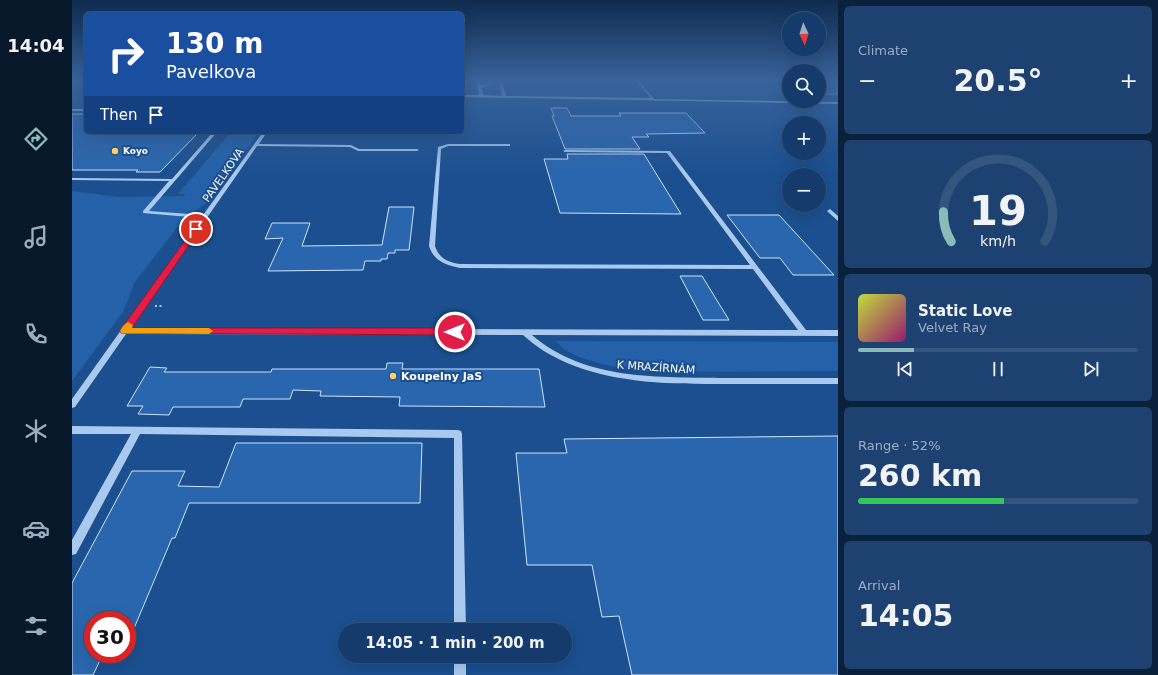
<!DOCTYPE html>
<html lang="en">
<head>
<meta charset="utf-8">
<style>
	body { margin:0; font-family:"DejaVu Sans",sans-serif; background:#1d4271; color:#f1f3f6; height:100vh; display:flex; flex-direction:column; font-size:15px; white-space:nowrap }
	* { box-sizing:border-box; margin:0 }
	p { font-size:13px; color:#9dadc1 }
	.icon { flex:none; width:22px; height:22px; fill:none; stroke:currentColor; stroke-width:2; stroke-linecap:round; stroke-linejoin:round }
	.map { position:relative; flex:1; overflow:hidden }
	.drawer { display:flex; flex-direction:column; gap:6px; padding:6px; background:#0b203b; width:320px }
	.drawer>* { flex:none }
	.banner { position:absolute; left:12px; top:12px; width:380px; height:122px; border-radius:6px; box-shadow:0 4px 16px #0002,0 0 0 1px #33557e; background:#1a4fa0; color:#fff; overflow:hidden }
	.needle { width:26px; rotate:176deg }
	.controls { position:absolute; left:710px; top:12px; display:grid; gap:8px }
	.controls a { display:grid; place-items:center; width:44px; height:44px; border-radius:50%; background:#143b6b; box-shadow:0 4px 16px #0002,0 0 0 1px #33557e; font-size:20px }
	.speed { position:absolute; left:12px; top:611px; display:flex; gap:8px; font-size:20px; font-weight:700; text-align:center }
	.speed>* { display:grid; place-content:center; width:52px; height:52px; border-radius:50%; background:#143b6b; box-shadow:0 4px 16px #0002,0 0 0 1px #33557e; line-height:1 }
	.speed .limit { border:6px solid #d22; background:#fff; color:#111 }
	.pin { position:absolute; display:grid; place-items:center; width:34px; height:34px; color:#fff; margin:-17px; border:2px solid #fff; border-radius:50%; box-shadow:0 1px 4px #0007 }
	.me { position:absolute; width:44px; margin:-22px; rotate:270deg; stroke-linejoin:round; filter:drop-shadow(0 0 3px #0008) }
	.turn { display:flex; align-items:center; gap:14px; height:84px; padding:0 16px; font-size:18px }
	.turn .icon { width:52px; height:52px; stroke-width:2.5 }
	.turn b { display:block; font-size:28px; line-height:34px }
	.then { display:flex; align-items:center; height:38px; padding:0 16px; background:#0003; gap:8px; font-size:15px }
	.big { font-size:30px; font-weight:800; line-height:1.1 }
	.drawer .card { flex:1; display:flex; flex-direction:column; justify-content:center; gap:6px; min-width:0; padding:0 14px; border-radius:6px; background:#1d4271 }
	.drawer .dial { align-items:center; gap:0 }
	.dial svg { height:104px; overflow:visible; fill:none; stroke:#33557e; stroke-width:7; stroke-linecap:round; text-anchor:middle }
	.dial text { fill:#f1f3f6; stroke:none }
	.song { display:flex; align-items:center; gap:12px }
	.cover { width:48px; height:48px; border-radius:6px; background:linear-gradient(135deg,hsl(70 70% 55%),hsl(320 70% 35%)) }
	.played { height:4px; border-radius:2px; background:linear-gradient(90deg,#8bbbb9 20%,#33557e 20%) }
	.keys { display:flex; justify-content:space-around; direction:ltr }
	.heat { display:flex; justify-content:space-between; align-items:center; font-size:22px; direction:ltr }
	.charge { height:6px; border-radius:3px; background:linear-gradient(90deg,#34c759 52%,#33557e 0) }
	.trip { position:absolute; left:266px; top:623px; width:234px; height:40px; border-radius:20px; background:#143b6b; box-shadow:0 4px 16px #0002,0 0 0 1px #33557e; font-weight:800; line-height:40px; text-align:center }
	main { display:flex; flex:1; min-height:0 }
	.tab-bar { display:flex; flex-direction:column; width:72px; justify-content:space-around; align-items:center; background:#08182b; color:#9dadc1 }
	.tab-bar .icon { width:28px; height:28px }
	.tab-bar .on { color:#8bbbb9 }
	.tab-bar b { font-size:18px; color:#f1f3f6 }
	.map>svg:first-child { display:block }
</style>
</head>
<body>
<main>
<nav class="tab-bar">
<b>14:04</b>
<svg class="icon on" aria-label="directions" viewBox="0 0 24 24"><path d="M12 3l9 9-9 9-9-9zM9 14v-3h6M13 9l2 2-2 2"/></svg>
<svg class="icon" aria-label="music" viewBox="0 0 24 24"><path d="M9 18V5l10-2v13"/><circle cx="6" cy="18" r="3"/><circle cx="16" cy="16" r="3"/></svg>
<svg class="icon" aria-label="phone" viewBox="0 0 24 24"><path d="M5 4h4l2 5-3 2q2 4 5 5l2-3 5 2v4C11 20 4 13 5 4z"/></svg>
<svg class="icon" aria-label="climate" viewBox="0 0 24 24"><path d="M12 3v18M4 7l16 10M4 17L20 7"/></svg>
<svg class="icon" aria-label="car" viewBox="0 0 24 24"><path d="M5 17H2v-5l4-1 3-4h7l3 4 3 1v5h-3M9 17h6M6 11h13"/><circle cx="7" cy="17" r="2"/><circle cx="17" cy="17" r="2"/></svg>
<svg class="icon" aria-label="filters" viewBox="0 0 24 24"><path d="M4 7h16M4 17h16"/><circle cx="9" cy="7" r="2"/><circle cx="15" cy="17" r="2"/></svg>
</nav>
<div class="map">
<svg width="766" height="675" viewBox="0 0 766 675">
	<rect width="100%" height="100%" fill="#1b4f8f"/>
	<!-- green -->
	<g fill="#2461a8">
		<path d="M 159,132 L 187,132 L 138,199 L 133,202 L 137,202 L 127,208 L 107,225 L 63,282 L 51,312 L 0,381 L 0,191 L 46,197 L 112,196 L 113,194 L 106,194 Z"/>
		<path d="M 484,341 L 766,342 L 766,371 L 573,372 C 549,368 498,361 484,341 Z"/>
	</g>
	<!-- building -->
	<g fill="#2a66ad" stroke="#cfe3fa">
		<rect x="747" y="80" width="19" height="14"/>
		<path d="M 479,108 L 495,108 L 499,116 L 549,116 L 547,113 L 614,113 L 633,133 L 574,134 L 577,137 L 560,137 L 568,149 L 493,149 L 480,116 L 482,116 Z"/>
		<path d="M 0,114 L 14,114 L 14,132 L 127,132 L 88,172 L 64,172 L 66,170 L 0,170 Z"/>
		<path d="M 495,154 L 572,154 L 609,214 L 488,213 L 472,159 L 496,159 Z"/>
		<path d="M 317,207 L 342,207 L 337,250 L 323,250 L 323,253 L 316,253 L 315,259 L 309,259 L 309,261 L 293,261 L 291,270 L 196,271 L 211,238 L 193,239 L 200,223 L 238,223 L 230,246 L 310,245 Z"/>
		<path d="M 655,215 L 707,215 L 762,275 L 721,275 L 708,258 L 688,258 Z"/>
		<path d="M 608,276 L 630,276 L 657,320 L 631,320 Z"/>
		<path d="M 315,363 L 331,363 L 330,369 L 467,369 L 473,407 L 327,406 L 328,397 L 248,396 L 249,391 L 221,390 L 218,399 L 171,399 L 168,407 L 101,407 L 97,415 L 66,414 L 71,406 L 55,406 L 78,367 L 95,368 L 92,372 L 199,372 L 200,369 L 314,369 Z"/>
		<path d="M 766,436 L 766,675 L 560,675 L 547,616 L 530,617 L 520,565 L 455,565 L 444,453 L 495,453 L 492,439 Z"/>
		<path d="M 164,443 L 350,443 L 348,503 L 117,503 L 103,538 L 100,538 L 55,645 L 55,620 L 21,620 L 21,654 L 31,654 L 21,675 L 0,675 L 0,583 L 60,471 L 113,471 L 106,486 L 147,487 Z"/>
	</g>
	<g fill="none" stroke-linecap="round" stroke-linejoin="round">
		<!-- path -->
		<path stroke="#a9c9ee" stroke-width="2" stroke-dasharray="2 2.5" stroke-linecap="butt" d="M 83,306 L 90,306"/>
		<!-- minor -->
		<g fill="#a9c9ee" fill-rule="evenodd">
			<path d="M 403,80 L 405,80 L 409,86 L 417,83 L 418,80 L 421,80 L 420,84 L 410,88 L 411,95 L 430,96 L 427,80 L 430,80 L 434,96 L 579,98 L 563,80 L 566,80 L 582,99 L 766,102 L 766,104 L 390,97 L 390,95 L 407,95 L 406,88 Z"/>
			<rect x="0" y="109" width="14" height="2"/>
			<path d="M 141,132 L 145,132 L 77,211 L 131,215 L 191,132 L 195,132 L 187,144 L 279,145 L 287,149 L 345,149 L 347,150 L 345,151 L 286,151 L 278,147 L 185,146 L 58,328 L 726,330 L 681,269 L 388,268 C 373,265 362,261 357,246 L 366,147 L 376,144 L 438,144 L 438,146 L 376,146 L 369,149 L 363,246 C 367,258 375,262 388,264 L 678,265 L 595,153 L 493,152 L 491,151 L 493,150 L 596,151 L 598,151 L 734,330 L 766,330 L 766,336 L 460,335 C 513,381 588,377 654,378 C 691,378 729,378 766,378 L 766,384 C 728,384 691,384 653,384 C 599,384 546,384 495,363 C 479,356 464,347 451,335 L 54,334 L 3,407 L 0,408 L 0,399 L 129,218 L 71,213 L 71,211 L 97,181 L 0,180 L 0,178 L 100,179 Z"/>
			<path d="M 758,209 L 766,216 L 766,221 L 756,212 L 755,211 Z"/>
			<path d="M 0,426 L 386,430 L 389,431 L 390,434 L 394,630 L 382,630 L 382,438 L 68,434 L 4,554 L 0,555 L 0,540 L 59,434 L 0,434 Z"/>
			<rect x="382" y="656" width="12" height="19"/>
		</g>
	</g>
	<!-- sky -->
	<linearGradient id="sky" x2="0" y2="1"><stop stop-color="#0f2b4f"/><stop offset="0.46" stop-color="#39639b"/><stop offset="1" stop-color="#39639b" stop-opacity="0"/></linearGradient>
	<rect width="766" height="174" fill="url(#sky)"/>
	<!-- route -->
	<path fill="#e11d48" stroke="#92132f" d="M 124,227 L 128,229 L 60,328 L 383,328 L 388,332 L 383,335 L 49,333 L 48,331 L 49,329 L 122,228 Z"/>
	<!-- slow -->
	<path fill="#f59e0b" d="M 56,322 L 61,325 L 60,328 L 137,328 L 141,331 L 137,334 L 49,333 L 48,331 C 50,327 52,324 56,322 Z"/>
	<!-- markers -->
	<g fill="#ffd166" stroke="#1b4f8f" stroke-width="1.5">
		<circle cx="43" cy="151" r="4"/>
		<circle cx="321" cy="376" r="4"/>
	</g>
	<g text-anchor="middle" stroke-width="4" stroke-linejoin="round" paint-order="stroke">
		<!-- far-poi labels -->
		<g font-size="9" font-weight="bold" fill="#fff" stroke="#1b4f8f" text-anchor="start">
			<text x="51" y="154">Koyo</text>
		</g>
		<!-- street labels -->
		<g font-size="11" fill="#fff" stroke="#1b4f8f">
			<text transform="translate(151 175) rotate(-55)" y="4">PAVELKOVA</text>
			<text transform="translate(584 367) rotate(4)" y="4">K MRAZÍRNÁM</text>
		</g>
		<!-- poi labels -->
		<g font-size="11" font-weight="bold" fill="#fff" stroke="#1b4f8f" text-anchor="start">
			<text x="329" y="380">Koupelny JaS</text>
		</g>
	</g>
</svg>
<div class="controls">
<a><svg class="needle" viewBox="-14 -14 28 28"><path d="M0-13l5 13h-10z" fill="#e53935"/><path d="M0 13l5-13h-10z" fill="#9dadc1"/></svg></a>
<a><svg class="icon" aria-label="search" viewBox="0 0 24 24"><circle cx="10" cy="10" r="6"/><path d="M15 15l6 6"/></svg></a>
<a>+</a>
<a>−</a>
</div>
<div class="speed"><div class="limit">30</div></div>
<div class="pin" style="left:124px;top:229px;background:#d93025"><svg class="icon" aria-label="arrive" viewBox="0 0 24 24"><path d="M6 21V4h12l-3 4 3 4H6"/></svg></div>
<svg class="me" style="left:383px;top:332px" viewBox="-20 -20 40 40"><circle r="17" fill="#e11d48" stroke="#fff" stroke-width="3"/><path d="M0-11L8 9 0 5-8 9z" fill="#fff"/></svg>
<div class="trip">14:05 · 1 min · 200 m</div>
<div class="banner">
<div class="turn"><svg class="icon" aria-label="right" viewBox="0 0 24 24"><path d="M7 20v-9h11M14 6l5 5-5 5"/></svg><div><b>130 m</b>Pavelkova</div></div>
<div class="then">Then<svg class="icon" aria-label="arrive" viewBox="0 0 24 24"><path d="M6 21V4h12l-3 4 3 4H6"/></svg></div>
</div>
</div>
<section class="drawer">
<div class="card"><p>Climate</p>
<div class="heat"><a>−</a><b class="big">20.5°</b><a>+</a></div>
</div>
<div class="card dial"><svg viewBox="0 0 100 80">
<path d="M14 69A42 42 0 1 1 86 69"/>
<path d="M14 69A42 42 0 0 1 8 46" stroke="#8bbbb9"/>
<text x="50" y="56" font-size="32" font-weight="700">19</text>
<text x="50" y="72" font-size="11">km/h</text>
</svg></div>
<div class="card">
<div class="song"><i class="cover"></i><div><b>Static Love</b><p>Velvet Ray</p></div></div>
<div class="played"></div>
<div class="keys"><svg class="icon" aria-label="previous" viewBox="0 0 24 24"><path d="M18 5L8 12l10 7zM5 5v14"/></svg><svg class="icon" aria-label="pause" viewBox="0 0 24 24"><path d="M8 5v14M16 5v14"/></svg><svg class="icon" aria-label="next" viewBox="0 0 24 24"><path d="M6 5l10 7-10 7zM19 5v14"/></svg></div>
</div>
<div class="card"><p>Range · 52%</p><b class="big">260 km</b><div class="charge"></div></div>
<div class="card"><p>Arrival</p><b class="big">14:05</b></div>
</section>
</main>
</body>
</html>
